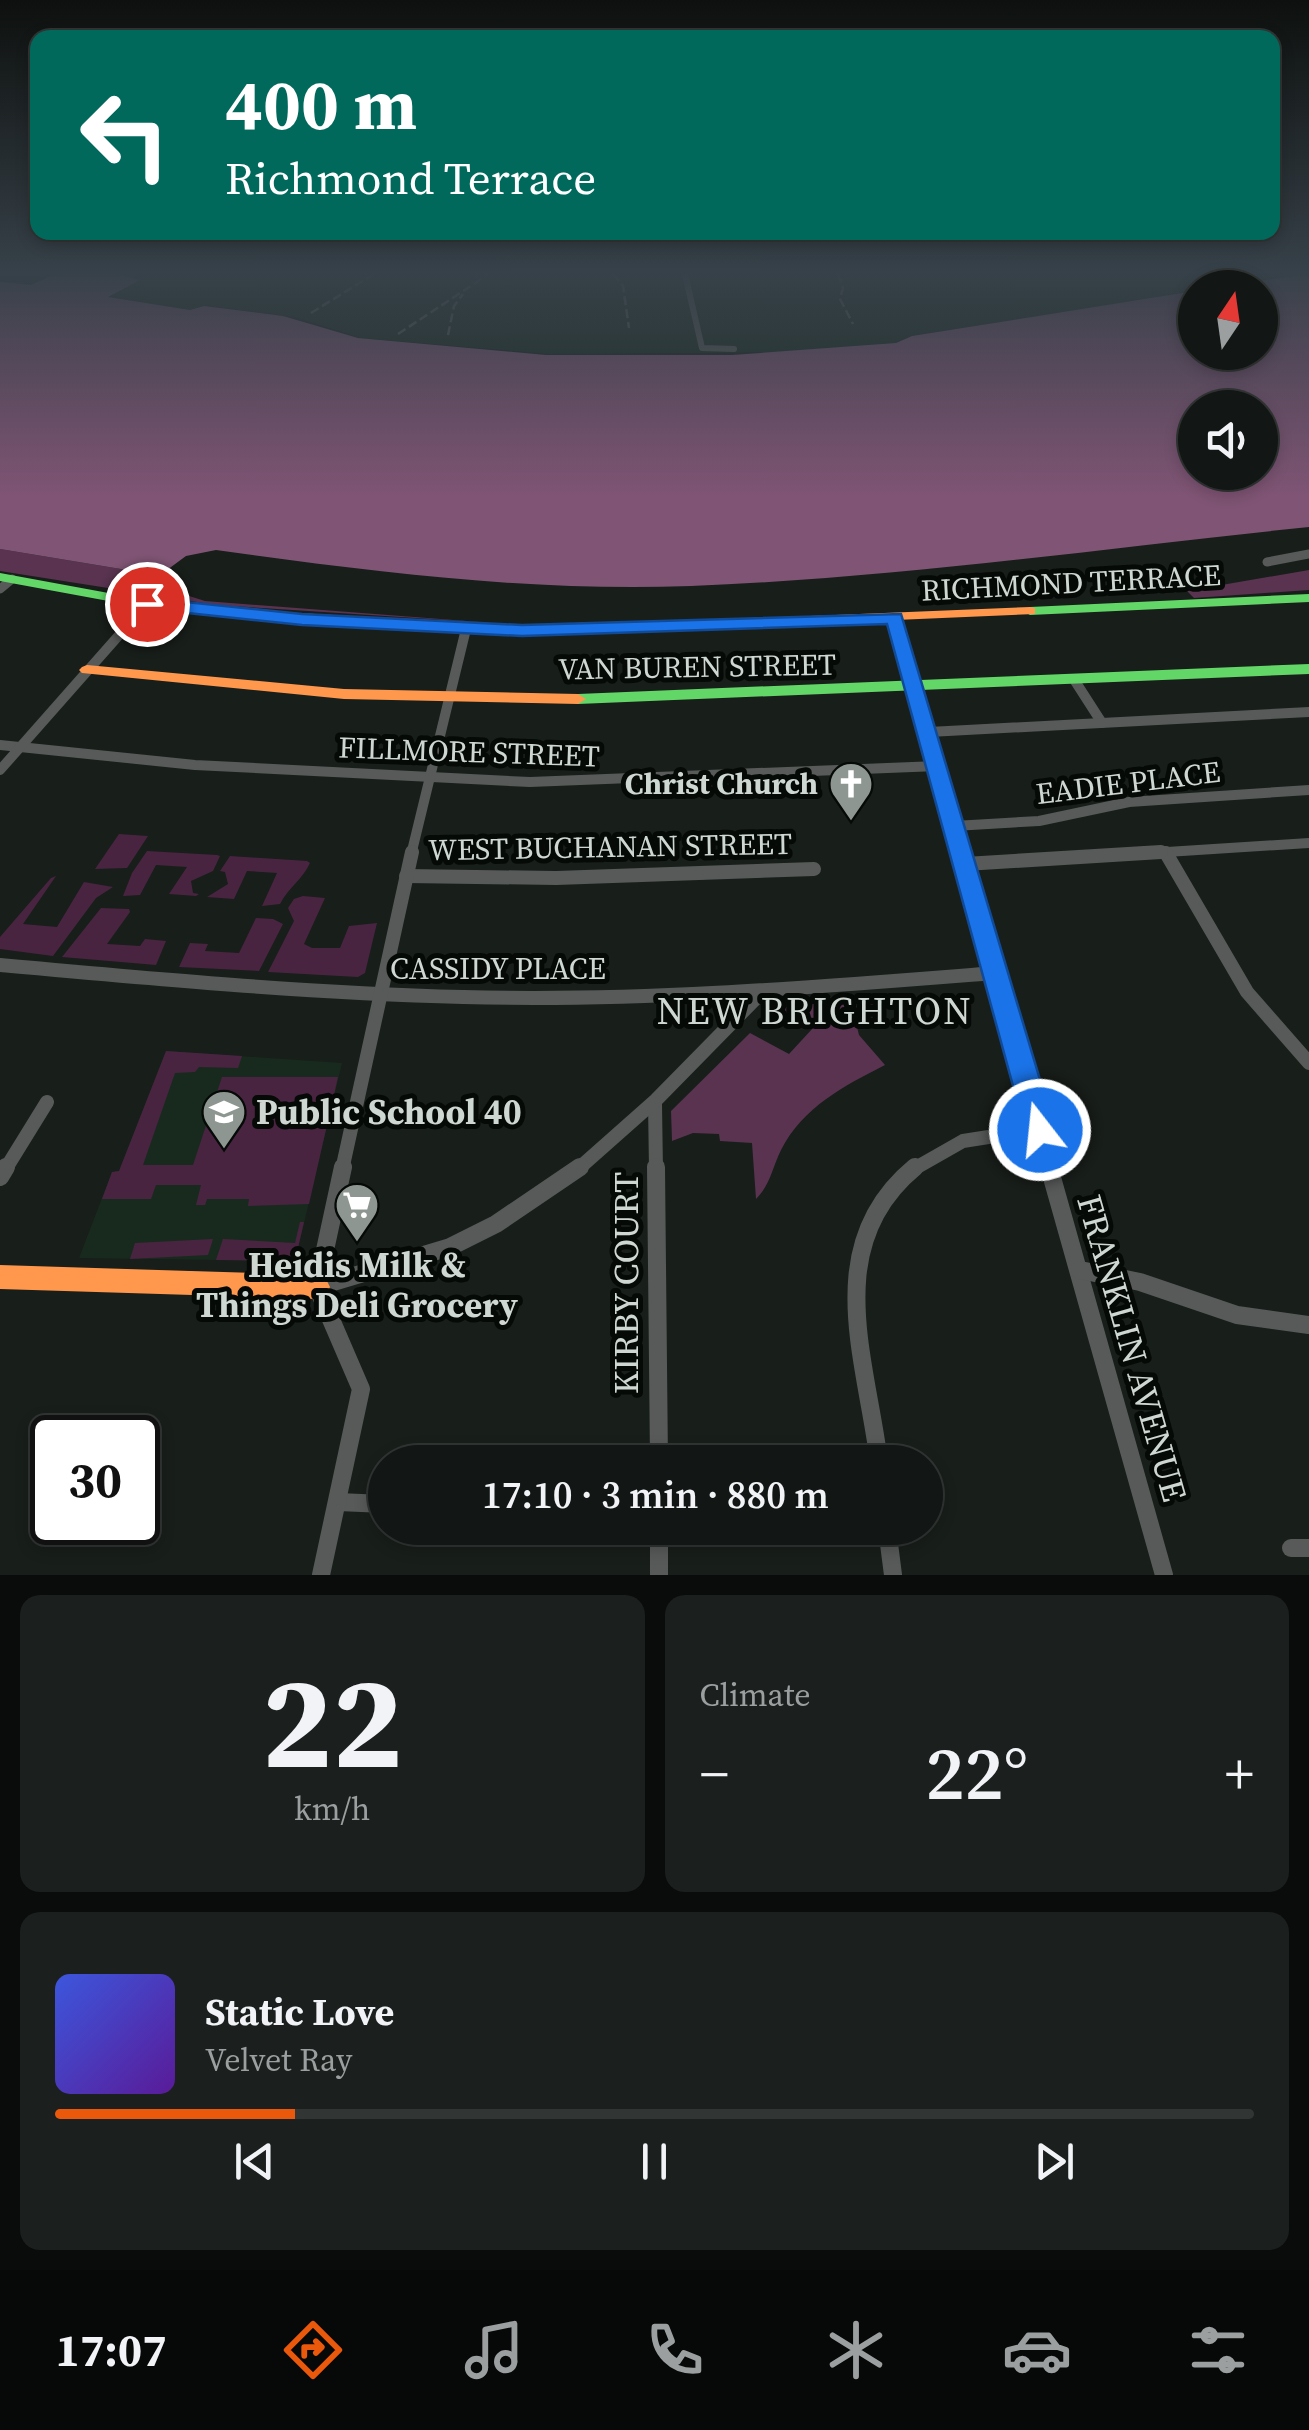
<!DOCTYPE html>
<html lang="en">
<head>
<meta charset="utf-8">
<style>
	body { margin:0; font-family:"Source Serif 4",serif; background:#1b1f1d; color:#f1f3f6; height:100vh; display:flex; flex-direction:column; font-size:38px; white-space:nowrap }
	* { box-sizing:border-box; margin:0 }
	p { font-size:32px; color:#9c9fa0 }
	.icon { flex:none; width:55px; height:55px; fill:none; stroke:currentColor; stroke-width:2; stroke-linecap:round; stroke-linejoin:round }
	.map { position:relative; height:1575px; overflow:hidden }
	.sheet { display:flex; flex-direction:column; gap:20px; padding:20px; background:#0a0c0b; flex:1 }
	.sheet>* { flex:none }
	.top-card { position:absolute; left:30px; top:30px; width:1250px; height:210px; border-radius:20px; box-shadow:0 5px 15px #0003,0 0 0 2px #313534; background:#00695c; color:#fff; overflow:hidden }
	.needle { width:65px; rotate:13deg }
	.buttons { position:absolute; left:1178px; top:270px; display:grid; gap:20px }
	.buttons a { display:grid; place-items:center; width:100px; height:100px; border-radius:50%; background:#121614; box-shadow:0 5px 15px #0003,0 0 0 2px #313534; font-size:50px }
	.speed { position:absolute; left:30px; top:1415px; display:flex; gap:20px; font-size:50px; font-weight:700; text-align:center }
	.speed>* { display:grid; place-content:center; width:130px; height:130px; border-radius:50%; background:#121614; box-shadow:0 5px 15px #0003,0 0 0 2px #313534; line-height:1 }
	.speed .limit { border:5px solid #111; border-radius:15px; background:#fff; color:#111 }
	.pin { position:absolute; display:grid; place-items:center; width:85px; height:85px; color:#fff; margin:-42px; border:5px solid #fff; border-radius:50%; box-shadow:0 2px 10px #0007 }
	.me { position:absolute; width:110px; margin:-55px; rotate:344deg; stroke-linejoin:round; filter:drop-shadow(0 0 8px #0008) }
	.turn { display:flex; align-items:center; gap:35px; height:210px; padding:0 30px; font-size:45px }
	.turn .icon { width:130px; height:130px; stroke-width:2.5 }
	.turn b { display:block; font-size:70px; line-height:85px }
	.big { font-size:75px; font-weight:600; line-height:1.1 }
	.sheet .tile { flex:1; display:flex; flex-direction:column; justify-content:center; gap:15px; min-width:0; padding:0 35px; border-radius:20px; background:#1b1f1d }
	.sheet .dial { align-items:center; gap:0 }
	.dial b { font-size:130px; line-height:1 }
	.song { display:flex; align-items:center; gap:30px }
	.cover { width:120px; height:120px; border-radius:15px; background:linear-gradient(135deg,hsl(230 70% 55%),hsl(270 70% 35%)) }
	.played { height:10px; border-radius:5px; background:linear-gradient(90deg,#ea580c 20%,#313534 20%) }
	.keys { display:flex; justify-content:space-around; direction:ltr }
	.heat { display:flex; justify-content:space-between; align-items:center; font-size:55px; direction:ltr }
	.sheet .tiles { flex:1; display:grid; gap:20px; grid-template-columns:1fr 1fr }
	.tile:last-child { grid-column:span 2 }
	.trip { position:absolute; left:368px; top:1445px; width:575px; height:100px; border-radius:50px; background:#121614; box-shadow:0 5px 15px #0003,0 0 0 2px #313534; font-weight:600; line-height:100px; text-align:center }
	.dock { display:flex; height:160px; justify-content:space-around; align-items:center; background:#070908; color:#9c9fa0 }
	.dock .icon { width:70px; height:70px }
	.dock .active { color:#ea580c }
	.dock b { font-size:45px; color:#f1f3f6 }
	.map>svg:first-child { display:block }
</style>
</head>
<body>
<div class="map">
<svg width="1309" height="1575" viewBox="0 0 1309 1575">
	<rect width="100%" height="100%" fill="#181e1a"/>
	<!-- built -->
	<g fill="#182a1e">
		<path d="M 121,274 L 1308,274 L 1195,288 L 1168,296 L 912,336 L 896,343 L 802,352 L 551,354 L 360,338 L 295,317 L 205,305 L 190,310 L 109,297 L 139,280 Z"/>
		<path d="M 166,1051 L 342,1063 L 295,1261 L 79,1258 L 112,1172 L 119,1171 Z"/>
	</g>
	<!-- green -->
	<g fill="#482440">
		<path d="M 119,834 L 148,836 L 127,868 L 95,869 Z"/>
		<path d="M 147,851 L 217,855 L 220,856 L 213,871 L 191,881 L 193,893 L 199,894 L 196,896 L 169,894 L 187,867 L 156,865 L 140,895 L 123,896 L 132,873 Z"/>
		<path d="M 230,856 L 307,861 L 310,863 C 302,880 289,887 280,904 L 262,906 L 277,873 L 247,871 L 234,899 L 207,897 L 228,884 L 225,872 L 220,871 Z"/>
		<path d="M 56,876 L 23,924 L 57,927 L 84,882 L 113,887 L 96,898 L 53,956 L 0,949 L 0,937 L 51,878 Z"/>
		<path d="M 303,896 L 325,898 L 304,944 L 312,948 L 340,948 L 349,926 L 377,923 L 365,973 L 358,977 L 268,972 L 294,921 L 288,908 L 294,899 Z"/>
		<path d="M 101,908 L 129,909 L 130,912 L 107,944 L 140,946 L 145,939 L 166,941 L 156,965 L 62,957 Z"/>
		<path d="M 256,918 L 273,919 L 283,924 L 259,971 L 179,967 L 190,943 L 208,944 L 205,951 L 239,953 Z"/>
		<path d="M 166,1051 L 242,1056 L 238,1068 L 199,1067 L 195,1072 L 175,1073 L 143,1165 L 193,1165 L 222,1077 L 338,1077 L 309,1204 L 248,1206 L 249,1199 L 207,1199 L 205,1205 L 196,1205 L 201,1185 L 156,1185 L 151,1199 L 102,1199 L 112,1172 L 119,1171 Z"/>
		<path d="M 300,1222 L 304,1222 L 295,1261 L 216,1260 L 223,1239 L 295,1243 Z"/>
		<path d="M 213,1239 L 208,1255 L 130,1259 L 135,1243 Z"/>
	</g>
	<!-- forest -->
	<g fill="#593350">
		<path d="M 0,549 L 145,573 L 151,584 L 205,601 L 493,623 L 216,605 L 0,571 Z"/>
		<path d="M 1309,570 L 1309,590 L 1194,598 L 1187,591 Z"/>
		<path d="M 849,995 L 859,1035 L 885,1065 C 844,1086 803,1107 781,1150 C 772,1168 771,1184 756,1199 L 752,1143 L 720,1141 L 719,1134 L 693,1133 L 672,1141 L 671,1111 L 750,1033 L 789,1054 L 813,1028 L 779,1010 L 802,1000 Z"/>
	</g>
	<!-- water -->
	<path fill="#7f5474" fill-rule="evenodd" d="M 55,274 L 120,274 L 140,280 L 108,297 L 190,310 L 204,306 L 283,316 L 358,338 L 546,355 L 732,355 L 896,343 L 912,336 L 1195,291 L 1195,352 L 1260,352 L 1260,288 L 1214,287 L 1309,274 L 1309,527 C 1104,548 898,578 691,586 C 533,592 373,572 216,550 L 186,556 L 167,570 L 145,573 L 0,549 L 0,282 L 31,285 ZM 1195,408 L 1260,408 L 1260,472 L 1195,472 Z"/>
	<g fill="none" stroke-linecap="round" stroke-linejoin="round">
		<!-- street-far4 -->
		<path stroke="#575a58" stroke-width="6" d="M 685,274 L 702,348 L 734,349"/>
		<!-- street-far3 -->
		<g stroke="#575a58" stroke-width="9">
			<path d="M 1267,562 L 1309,554"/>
			<path d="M 0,589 L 12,579"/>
			<path d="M 141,611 L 147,604"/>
		</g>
		<!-- street-far2 -->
		<g stroke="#575a58" stroke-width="10">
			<path d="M 895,619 L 961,855"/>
			<path d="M 1075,681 L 1102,723"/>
			<path d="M 929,732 L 1309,712"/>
			<path d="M 0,745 L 195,765 L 530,782 L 938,766"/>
			<path d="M 0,770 L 143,608"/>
			<path d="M 954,826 L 1039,821 L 1129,802 L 1309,790"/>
			<path d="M 411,855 L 466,629"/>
			<path d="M 1120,855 L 1309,843"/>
		</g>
		<!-- street-far1 -->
		<g stroke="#575a58" stroke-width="14">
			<path d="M 961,852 L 1050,1170"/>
			<path d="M 1166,853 L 1247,992 L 1309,1063"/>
			<path d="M 965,864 L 1161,852"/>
			<path d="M 406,876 L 556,878 L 814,869"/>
			<path d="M 0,965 C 154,979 308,993 463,997 C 640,1002 818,987 995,973"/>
			<path d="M 655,1104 L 656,1170"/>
			<path d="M 5,1170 L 47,1102"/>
			<path d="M 342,1170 L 412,852"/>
			<path d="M 577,1170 L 656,1100 L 763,991"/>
			<path d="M 912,1170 L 963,1141 L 1040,1129"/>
		</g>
		<!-- street -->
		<g stroke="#575a58" stroke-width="18">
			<path d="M 656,1167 L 659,1462"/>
			<path d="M 1049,1167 L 1164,1575"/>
			<path d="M 0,1177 L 6,1167"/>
			<path d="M 1080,1270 L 1140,1282 L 1237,1315 L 1309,1325"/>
			<path d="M 317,1287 L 450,1247 L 496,1224 L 580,1167"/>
			<path d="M 879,1462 C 866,1358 820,1245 915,1167"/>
			<path d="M 338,1502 L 385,1504"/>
			<path d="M 659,1528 L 659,1575"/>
			<path d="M 887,1528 L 893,1575"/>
			<path d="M 1291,1548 L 1309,1548"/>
			<path d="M 321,1575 L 361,1389 L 317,1287 L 343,1167"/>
		</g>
		<!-- fast -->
		<g fill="#63d668" fill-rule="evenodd">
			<path d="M 0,573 L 141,599 L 226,609 L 522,626 L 615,624 L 622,628 L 615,632 L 522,634 L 226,617 L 141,607 L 0,581 Z"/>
			<path d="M 1309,594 L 1309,602 L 1030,615 L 1023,611 L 1030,607 Z"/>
			<path d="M 1309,664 L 1309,674 L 578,704 L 570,699 L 578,694 Z"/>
		</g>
		<!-- slow -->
		<g fill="#ff974d" fill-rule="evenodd">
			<path d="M 1030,607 L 1035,608 L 1035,614 L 615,632 L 608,628 L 615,624 Z"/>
			<path d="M 87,665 L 344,689 L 578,694 L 586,699 L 578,704 L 344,699 L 82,673 L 79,670 L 82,667 Z"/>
			<path d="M 0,1265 L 317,1275 L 326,1279 L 330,1287 L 326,1295 L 317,1299 L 0,1289 Z"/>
		</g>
		<!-- rail -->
		<g stroke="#545a56" stroke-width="2.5" stroke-dasharray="9 4" stroke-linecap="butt">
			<path d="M 613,274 L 623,286 L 629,328"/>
			<path d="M 838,274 L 843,288 L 840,299 L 853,324"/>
			<path d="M 311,313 L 374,274"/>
			<path d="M 398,334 L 489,274"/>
			<path d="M 448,335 L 454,306 L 463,294"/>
		</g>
	</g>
	<!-- sky -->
	<linearGradient id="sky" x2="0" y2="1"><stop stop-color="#0d100e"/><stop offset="0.55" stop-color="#374149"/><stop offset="1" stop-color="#374149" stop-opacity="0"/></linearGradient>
	<rect width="1309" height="495" fill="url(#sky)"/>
	<!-- route -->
	<path fill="#1a73e8" stroke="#114b97" stroke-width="2.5" d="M 147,598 L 302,614 L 522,625 L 901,614 L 1055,1130 L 1051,1138 L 1040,1142 L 1029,1138 L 1025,1130 L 887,624 L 522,636 L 302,625 L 140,608 L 138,604 Z"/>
	<!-- icons -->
	<defs>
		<symbol id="church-pin" viewBox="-11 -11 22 30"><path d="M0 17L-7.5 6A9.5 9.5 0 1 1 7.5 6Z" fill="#8e9691" stroke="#050a06"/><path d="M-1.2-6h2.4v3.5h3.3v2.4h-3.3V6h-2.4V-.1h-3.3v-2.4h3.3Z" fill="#fff"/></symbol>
		<symbol id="school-pin" viewBox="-11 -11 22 30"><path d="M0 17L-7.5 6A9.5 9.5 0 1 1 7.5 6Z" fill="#8e9691" stroke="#050a06"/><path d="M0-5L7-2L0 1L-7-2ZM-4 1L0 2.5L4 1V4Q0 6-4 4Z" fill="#fff"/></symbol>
		<symbol id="supermarket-pin" viewBox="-11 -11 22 30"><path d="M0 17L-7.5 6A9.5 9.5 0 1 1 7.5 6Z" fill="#8e9691" stroke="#050a06"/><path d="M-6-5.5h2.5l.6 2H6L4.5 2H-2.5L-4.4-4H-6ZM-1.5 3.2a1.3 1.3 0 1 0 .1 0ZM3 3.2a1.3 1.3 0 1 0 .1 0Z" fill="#fff"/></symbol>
	</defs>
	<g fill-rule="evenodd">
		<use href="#church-pin" x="826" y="759" width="50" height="68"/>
		<use href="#school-pin" x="199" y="1087" width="50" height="68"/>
		<use href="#supermarket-pin" x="332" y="1180" width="50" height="68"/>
	</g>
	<g text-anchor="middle" stroke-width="10" stroke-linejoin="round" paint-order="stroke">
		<!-- street labels -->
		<g font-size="30" fill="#ced7d1" stroke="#050a06">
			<text transform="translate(1071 583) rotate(-3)" y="10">RICHMOND TERRACE</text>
			<text transform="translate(697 667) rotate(-1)" y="10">VAN BUREN STREET</text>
			<text transform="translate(469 752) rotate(2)" y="10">FILLMORE STREET</text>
			<text transform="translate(1128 783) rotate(-7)" y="10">EADIE PLACE</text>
			<text transform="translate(610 847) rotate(-1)" y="10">WEST BUCHANAN STREET</text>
			<text x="498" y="979">CASSIDY PLACE</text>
		</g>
		<!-- poi labels -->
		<g font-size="30" font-weight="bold" fill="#ced7d1" stroke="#050a06" text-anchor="end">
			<text x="818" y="794">Christ Church</text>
		</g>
		<!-- near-poi labels -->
		<g font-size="35" font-weight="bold" fill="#ced7d1" stroke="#050a06" text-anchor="start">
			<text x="256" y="1124">Public School 40</text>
			<text x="357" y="1277" text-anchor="middle">Heidis Milk &amp;<tspan x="357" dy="40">Things Deli Grocery</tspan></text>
		</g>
		<!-- near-street labels -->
		<g font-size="35" fill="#ced7d1" stroke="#050a06">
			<text transform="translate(626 1283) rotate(-90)" y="12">KIRBY COURT</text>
			<text transform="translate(1132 1348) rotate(74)" y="12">FRANKLIN AVENUE</text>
		</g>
		<!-- near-neighbourhood labels -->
		<g font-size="38" letter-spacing="2.5" fill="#ced7d1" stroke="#050a06">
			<text x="815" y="1024">NEW BRIGHTON</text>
		</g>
	</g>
</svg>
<div class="buttons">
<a><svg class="needle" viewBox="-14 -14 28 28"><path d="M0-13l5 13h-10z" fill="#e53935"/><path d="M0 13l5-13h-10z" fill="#9c9fa0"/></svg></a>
<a><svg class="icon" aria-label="sound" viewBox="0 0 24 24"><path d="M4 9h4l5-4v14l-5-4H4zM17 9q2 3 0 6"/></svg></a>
</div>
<div class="speed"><div class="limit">30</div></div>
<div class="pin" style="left:147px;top:604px;background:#d93025"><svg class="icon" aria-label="arrive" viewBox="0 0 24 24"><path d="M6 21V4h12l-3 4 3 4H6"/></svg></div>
<svg class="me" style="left:1040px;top:1130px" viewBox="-20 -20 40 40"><circle r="17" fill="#1a73e8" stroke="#fff" stroke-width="3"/><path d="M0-11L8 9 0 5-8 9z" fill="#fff"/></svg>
<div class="trip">17:10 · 3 min · 880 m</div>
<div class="top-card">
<div class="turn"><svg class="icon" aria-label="left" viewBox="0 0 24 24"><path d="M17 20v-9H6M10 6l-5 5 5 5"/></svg><div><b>400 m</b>Richmond Terrace</div></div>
</div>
</div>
<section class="sheet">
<div class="tiles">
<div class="tile dial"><b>22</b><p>km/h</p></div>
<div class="tile"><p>Climate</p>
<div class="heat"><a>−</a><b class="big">22°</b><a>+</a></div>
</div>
<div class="tile">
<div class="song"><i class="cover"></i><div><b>Static Love</b><p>Velvet Ray</p></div></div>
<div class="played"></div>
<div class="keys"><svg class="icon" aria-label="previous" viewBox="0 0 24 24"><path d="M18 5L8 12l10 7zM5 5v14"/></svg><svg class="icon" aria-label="pause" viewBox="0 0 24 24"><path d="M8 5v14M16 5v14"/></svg><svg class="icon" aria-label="next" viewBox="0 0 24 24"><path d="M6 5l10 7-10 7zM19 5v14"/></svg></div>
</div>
</div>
</section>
<nav class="dock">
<b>17:07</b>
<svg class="icon active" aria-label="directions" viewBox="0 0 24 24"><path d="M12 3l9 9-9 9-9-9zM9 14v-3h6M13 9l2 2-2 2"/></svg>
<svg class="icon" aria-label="music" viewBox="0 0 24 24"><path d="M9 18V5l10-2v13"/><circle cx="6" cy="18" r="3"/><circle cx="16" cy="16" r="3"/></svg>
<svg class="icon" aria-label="phone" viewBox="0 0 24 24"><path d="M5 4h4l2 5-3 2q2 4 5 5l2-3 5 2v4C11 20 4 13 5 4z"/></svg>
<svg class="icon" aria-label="climate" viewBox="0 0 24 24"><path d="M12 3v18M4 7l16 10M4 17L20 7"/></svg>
<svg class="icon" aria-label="car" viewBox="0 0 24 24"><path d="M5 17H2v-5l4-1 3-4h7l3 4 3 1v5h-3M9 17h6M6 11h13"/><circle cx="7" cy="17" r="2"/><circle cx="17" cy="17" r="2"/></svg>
<svg class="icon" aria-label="filters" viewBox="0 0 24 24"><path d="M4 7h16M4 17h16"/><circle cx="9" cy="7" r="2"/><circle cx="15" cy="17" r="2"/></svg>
</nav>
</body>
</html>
